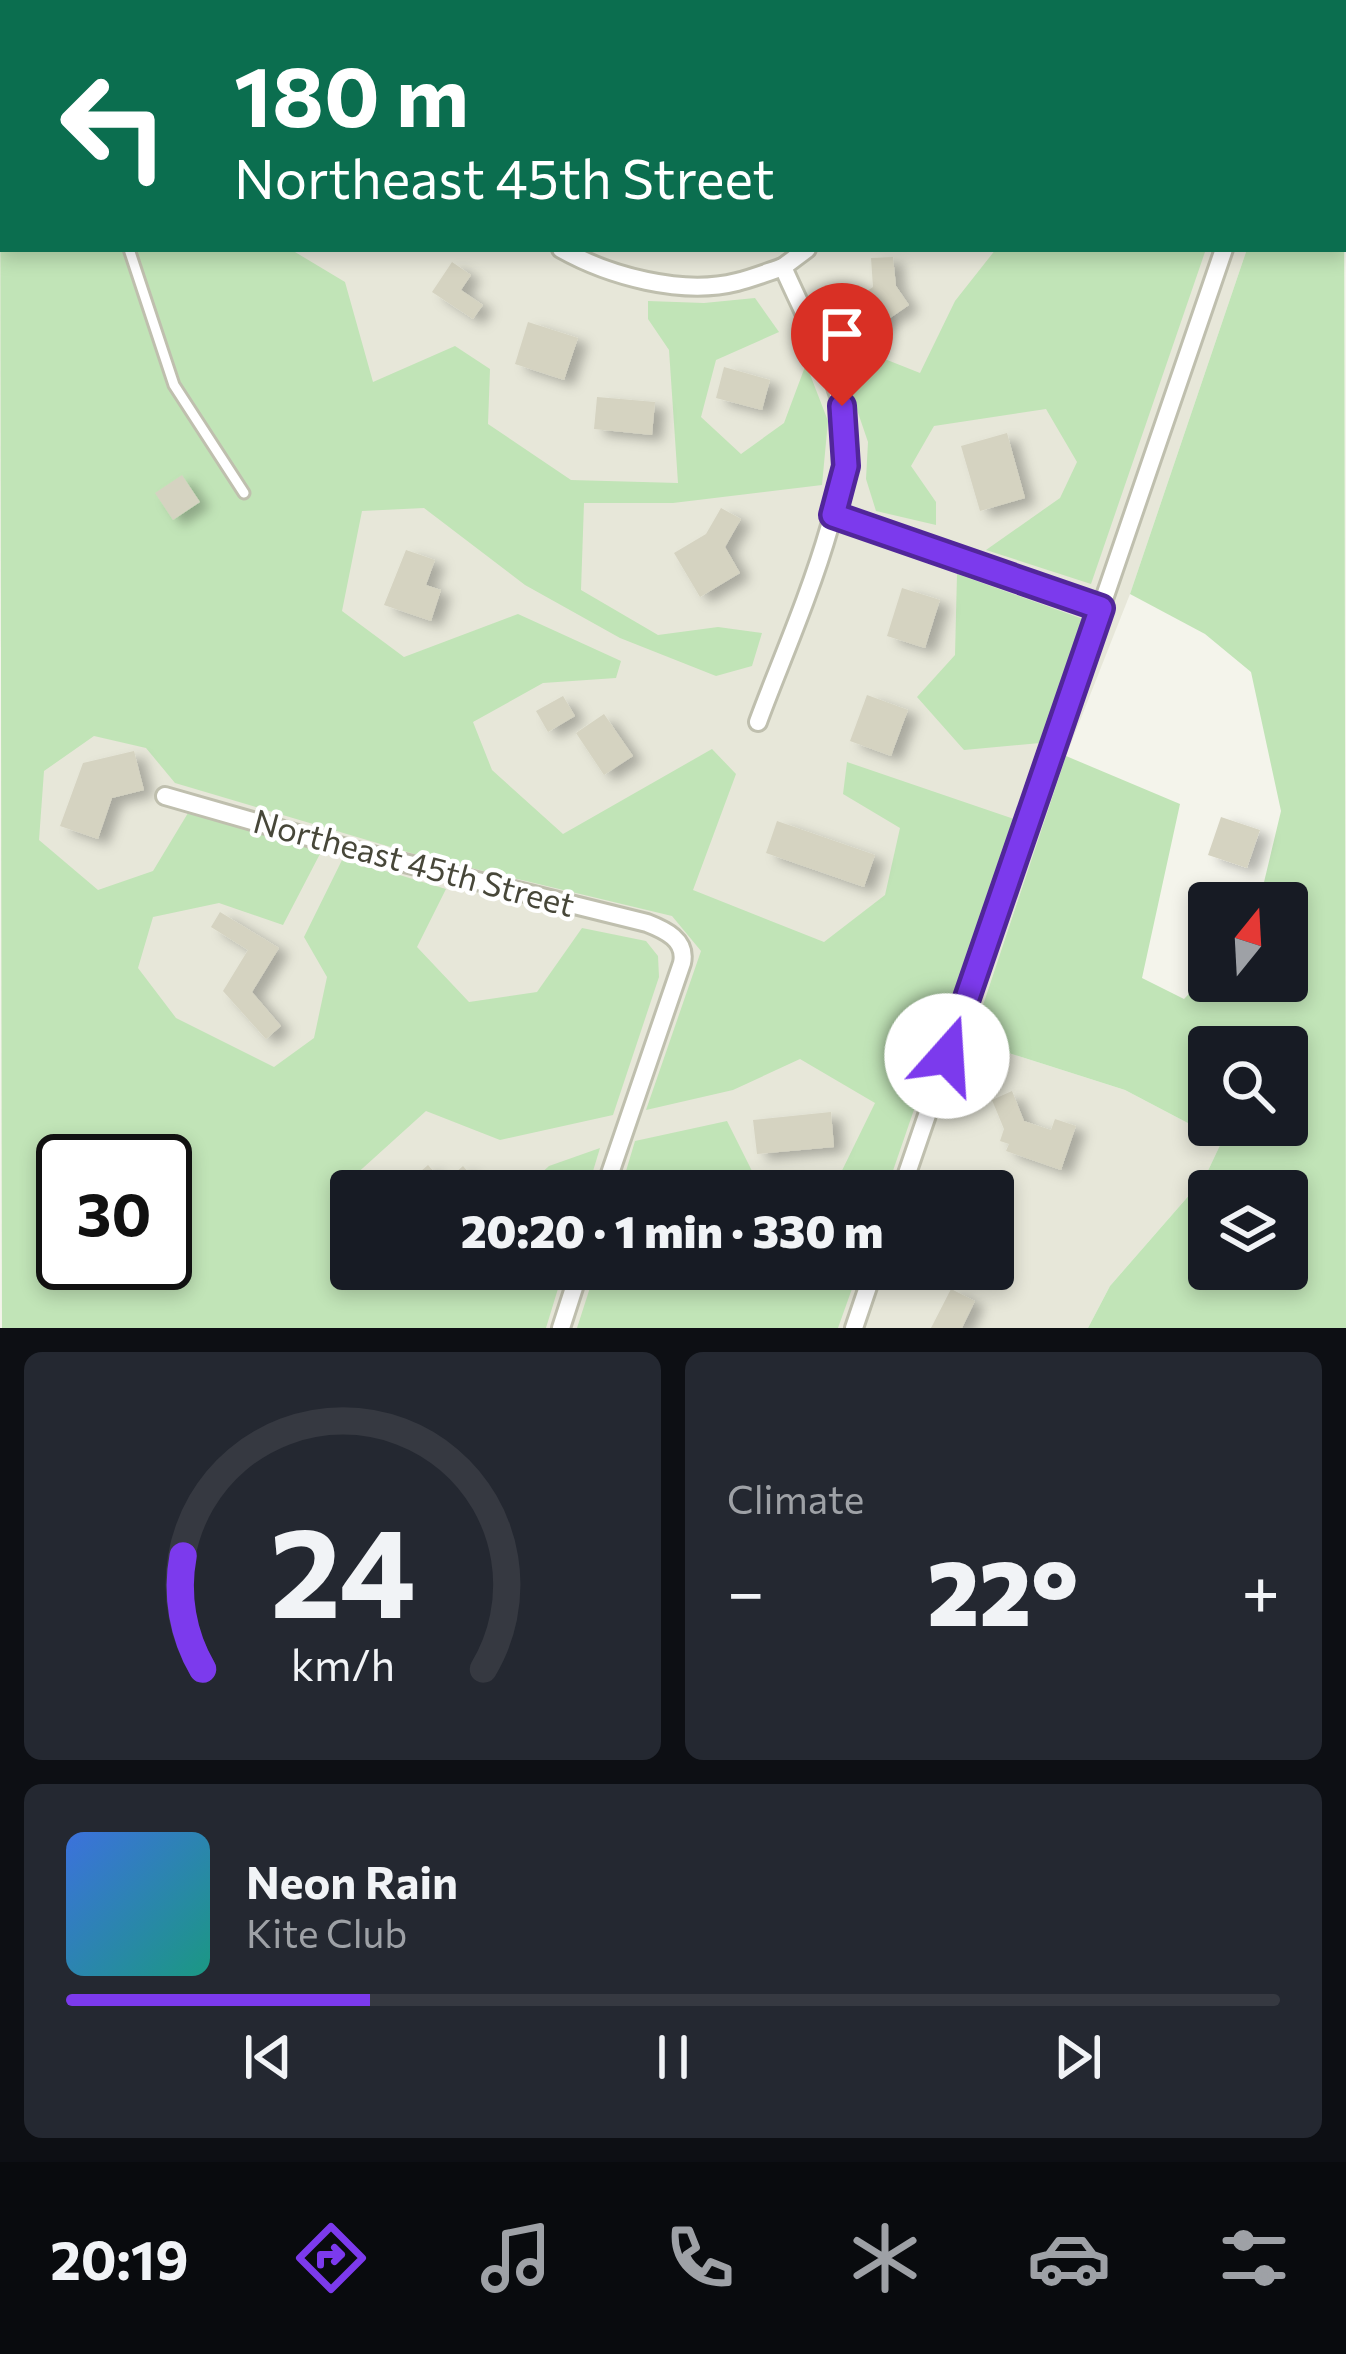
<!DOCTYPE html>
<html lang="en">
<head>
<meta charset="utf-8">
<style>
	body { margin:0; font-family:Commissioner,sans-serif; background:#242831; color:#f1f3f6; height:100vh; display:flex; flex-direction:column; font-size:45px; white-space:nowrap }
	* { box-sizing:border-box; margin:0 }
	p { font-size:39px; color:#9ea1a6 }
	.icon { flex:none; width:66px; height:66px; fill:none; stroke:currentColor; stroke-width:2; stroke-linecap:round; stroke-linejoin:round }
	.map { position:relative; height:1328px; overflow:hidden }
	.side { display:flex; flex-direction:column; gap:24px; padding:24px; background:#0d0f14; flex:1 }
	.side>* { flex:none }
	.guide { position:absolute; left:0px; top:0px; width:1347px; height:252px; box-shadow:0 6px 18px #0003; background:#0b6e4f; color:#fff; overflow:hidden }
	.needle { width:78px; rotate:18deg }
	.tools { position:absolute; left:1188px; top:882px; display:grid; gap:24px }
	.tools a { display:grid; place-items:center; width:120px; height:120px; border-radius:12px; background:#171b24; box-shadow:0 6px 18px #0003; font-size:60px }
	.speed { position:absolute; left:36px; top:1134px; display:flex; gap:24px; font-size:60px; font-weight:700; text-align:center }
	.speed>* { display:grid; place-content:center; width:156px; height:156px; border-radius:50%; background:#171b24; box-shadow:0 6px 18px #0003; line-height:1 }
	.speed .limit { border:6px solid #111; border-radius:18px; background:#fff; color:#111 }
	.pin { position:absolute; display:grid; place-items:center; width:102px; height:102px; color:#fff; margin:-123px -51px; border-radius:50% 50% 50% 0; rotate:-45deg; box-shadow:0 0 12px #0007 }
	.pin .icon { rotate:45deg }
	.me { position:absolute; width:132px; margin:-66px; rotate:19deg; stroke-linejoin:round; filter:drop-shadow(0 0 9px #0008) }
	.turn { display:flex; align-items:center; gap:42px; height:252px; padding:0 36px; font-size:54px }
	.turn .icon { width:156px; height:156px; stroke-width:2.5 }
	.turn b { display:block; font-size:84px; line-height:102px }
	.big { font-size:90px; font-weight:800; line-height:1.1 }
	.side .tile { flex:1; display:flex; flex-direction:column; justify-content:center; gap:18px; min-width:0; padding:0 42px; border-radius:18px; background:#242831 }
	.side .dial { align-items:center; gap:0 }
	.dial svg { height:312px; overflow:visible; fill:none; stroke:#363941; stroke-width:7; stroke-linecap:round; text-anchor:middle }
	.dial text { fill:#f1f3f6; stroke:none }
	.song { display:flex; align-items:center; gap:36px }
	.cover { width:144px; height:144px; border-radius:18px; background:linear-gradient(135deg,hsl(220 70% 55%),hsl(170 70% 35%)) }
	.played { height:12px; border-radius:6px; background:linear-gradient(90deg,#7c3aed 25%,#363941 25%) }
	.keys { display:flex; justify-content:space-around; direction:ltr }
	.heat { display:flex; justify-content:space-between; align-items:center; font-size:66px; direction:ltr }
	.side .tiles { flex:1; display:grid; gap:24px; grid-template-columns:1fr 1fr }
	.tile:last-child { grid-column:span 2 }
	.trip { position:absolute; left:330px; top:1170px; width:684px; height:120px; border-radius:12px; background:#171b24; box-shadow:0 6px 18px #0003; font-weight:800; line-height:120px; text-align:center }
	.menu { display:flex; height:192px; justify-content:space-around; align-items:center; background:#090b0e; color:#9ea1a6 }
	.menu .icon { width:84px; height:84px }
	.menu .on { color:#7c3aed }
	.menu b { font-size:54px; color:#f1f3f6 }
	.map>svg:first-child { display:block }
</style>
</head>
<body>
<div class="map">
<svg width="1346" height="1328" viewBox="0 0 1346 1328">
	<defs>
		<filter id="shadow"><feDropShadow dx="10" dy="6" stdDeviation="6" flood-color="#0004"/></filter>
	</defs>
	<rect width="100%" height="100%" fill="#f4f4eb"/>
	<!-- residential -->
	<path fill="#e7e7d9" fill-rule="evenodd" d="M 0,0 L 1346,0 L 1346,99 L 1344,3 L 3,3 L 3,249 L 1247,249 L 1130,594 L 1066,756 L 971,1041 L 1125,1090 L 1222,1141 L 1205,1177 L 1110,1286 L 1088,1328 L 2,1328 ZM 63,1161 L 165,1161 L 165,1263 L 63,1263 ZM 351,1191 L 993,1191 L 993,1269 L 351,1269 Z"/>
	<!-- green -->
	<g fill="#c1e4b7" fill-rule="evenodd">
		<path d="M 0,0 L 192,3 L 3,3 L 3,249 L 290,249 L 345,282 L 373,382 L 455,346 L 490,369 L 488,424 L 571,480 L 678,483 L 669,350 L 648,319 L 648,301 L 704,303 L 755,298 L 779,332 L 716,360 L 701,417 L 741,454 L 784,423 L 806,364 L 828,421 L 822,485 L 673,503 L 584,503 L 581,590 L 658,635 L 718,627 L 762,633 L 752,666 L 716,676 L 620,638 L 525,585 L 424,508 L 362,511 L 342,611 L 404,657 L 518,614 L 621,661 L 616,678 L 543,683 L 473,722 L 492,770 L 563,834 L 712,749 L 736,774 L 693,890 L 824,942 L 885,895 L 900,828 L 843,794 L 847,762 L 1014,819 L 886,1191 L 620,1191 L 635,1141 L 727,1121 L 754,1175 L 832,1191 L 875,1103 L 800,1059 L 733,1090 L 646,1110 L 701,951 L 672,916 L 421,856 L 175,783 L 146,748 L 94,736 L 44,771 L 39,840 L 98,890 L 153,871 L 188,813 L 322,850 L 283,925 L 219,903 L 153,917 L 138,968 L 176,1018 L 274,1067 L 314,1038 L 327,977 L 304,937 L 343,858 L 446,889 L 417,947 L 469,1002 L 537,992 L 582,928 L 646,941 L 658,956 L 659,977 L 613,1115 L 500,1140 L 426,1111 L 353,1177 L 359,1191 L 351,1191 L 351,1269 L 564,1269 L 546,1328 L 2,1328 ZM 63,1161 L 165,1161 L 165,1263 L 63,1263 Z"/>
		<path d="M 1344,99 L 1346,1328 L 1088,1328 L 1110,1286 L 1205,1177 L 1222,1141 L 1125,1090 L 971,1041 L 1066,756 L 1180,804 L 1142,978 L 1184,999 L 1209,973 L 1209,981 L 1287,981 L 1287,903 L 1259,903 L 1281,811 L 1251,672 L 1205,634 L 1130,594 L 1247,249 L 1344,249 ZM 1209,1047 L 1287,1047 L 1287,1125 L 1209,1125 ZM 1209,1191 L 1287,1191 L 1287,1269 L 1209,1269 Z"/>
		<path d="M 996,249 L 1206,249 L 1091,584 L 986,550 L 1060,498 L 1077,462 L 1046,409 L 934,426 L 911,466 L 936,502 L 936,525 L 876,511 L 866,479 L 868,442 L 839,357 L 852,346 L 920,373 L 955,301 Z"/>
		<path d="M 957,574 L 1083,619 L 1040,743 L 964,750 L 917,697 L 955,655 Z"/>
		<path d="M 600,1148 L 587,1191 L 522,1191 L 549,1166 Z"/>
		<path d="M 596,1269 L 859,1269 L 838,1328 L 577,1328 Z"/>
	</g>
	<!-- building -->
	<g fill="#d5d3c1" filter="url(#shadow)">
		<path d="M 893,257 L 896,286 L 909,305 L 877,327 L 857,298 L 873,287 L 871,258 Z"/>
		<path d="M 452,262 L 471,275 L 461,290 L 483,305 L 473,319 L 432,292 Z"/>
		<path d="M 528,322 L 578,338 L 564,380 L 515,364 Z"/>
		<path d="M 724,367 L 770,380 L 762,410 L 716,398 Z"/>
		<path d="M 597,397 L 655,402 L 652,435 L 594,429 Z"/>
		<path d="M 1007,433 L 1025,498 L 980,511 L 961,446 Z"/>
		<path d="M 182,475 L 200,502 L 173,520 L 155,493 Z"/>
		<path d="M 721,508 L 741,519 L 725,547 L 740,573 L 700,597 L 674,553 L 706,534 Z"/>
		<path d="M 406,550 L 435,560 L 426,585 L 441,590 L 431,621 L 384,605 Z"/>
		<path d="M 902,588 L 940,600 L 925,648 L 887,636 Z"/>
		<path d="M 867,695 L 908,710 L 891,756 L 850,741 Z"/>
		<path d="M 563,696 L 575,716 L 548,732 L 536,711 Z"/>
		<path d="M 604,714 L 633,756 L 604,775 L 576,733 Z"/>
		<path d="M 134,751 L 144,790 L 112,798 L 98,839 L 60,826 L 83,763 Z"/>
		<path d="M 1221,817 L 1260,830 L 1247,868 L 1208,855 Z"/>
		<path d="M 777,821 L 875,855 L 864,887 L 766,853 Z"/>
		<path d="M 220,912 L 279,948 L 252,992 L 281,1026 L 266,1039 L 223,991 L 248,950 L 211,927 Z"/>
		<path d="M 1012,1091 L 1024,1121 L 1051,1130 L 1055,1119 L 1076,1126 L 1061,1170 L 1006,1151 L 1009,1144 L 1000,1141 L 1004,1129 L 992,1100 Z"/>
		<path d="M 831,1112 L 834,1147 L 757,1154 L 753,1120 Z"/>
		<path d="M 428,1165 L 444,1183 L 463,1166 L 485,1191 L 398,1191 Z"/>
		<path d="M 951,1289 L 975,1301 L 962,1328 L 931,1328 Z"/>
	</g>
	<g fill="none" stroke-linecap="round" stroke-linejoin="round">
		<defs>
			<g id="lane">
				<path d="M 93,3 L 93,0"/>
				<path d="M 129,249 L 174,385 L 244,493"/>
			</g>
			<g id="street">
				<path d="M 386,0 L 387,3"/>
				<path d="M 923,3 L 924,0"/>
				<path d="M 1344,84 L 1346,85"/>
				<path d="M 561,249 C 609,276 682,296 737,282 C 753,278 768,272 783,267"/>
				<path d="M 833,515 L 1101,608"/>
				<path d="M 758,722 C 786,644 864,480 841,403 C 828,357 802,311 783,267 L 807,249"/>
				<path d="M 165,796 L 364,853 L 647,923 C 665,930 687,940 682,963 L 604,1191"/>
				<path d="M 901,1191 L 1224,249"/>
				<path d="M 561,1328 L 580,1269"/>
				<path d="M 854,1328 L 874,1269"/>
			</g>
		</defs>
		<!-- lane casing -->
		<use href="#lane" stroke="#bfbfae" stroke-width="15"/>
		<!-- street casing -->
		<use href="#street" stroke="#bfbfae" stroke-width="22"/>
		<!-- path -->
		<path stroke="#bfbfa0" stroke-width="3" stroke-dasharray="6 6" stroke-linecap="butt" d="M 1195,3 L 1197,0"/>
		<!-- lane -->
		<use href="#lane" stroke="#fff" stroke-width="9"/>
		<!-- street -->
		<use href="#street" stroke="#fff" stroke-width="16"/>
	</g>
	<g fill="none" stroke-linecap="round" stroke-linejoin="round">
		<defs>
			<path id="route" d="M 842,406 L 846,466 L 833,515 L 1101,608 L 947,1056"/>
		</defs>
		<!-- route casing -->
		<use href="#route" stroke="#51269a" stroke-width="30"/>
		<!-- route -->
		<use href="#route" stroke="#7c3aed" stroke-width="21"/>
	</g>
	<g text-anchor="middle" stroke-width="9" stroke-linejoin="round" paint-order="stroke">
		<!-- street labels -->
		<g font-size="33" fill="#474739" stroke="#fff">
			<text transform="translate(414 863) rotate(15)" y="12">Northeast 45th Street</text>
		</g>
	</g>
</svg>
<div class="tools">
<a><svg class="needle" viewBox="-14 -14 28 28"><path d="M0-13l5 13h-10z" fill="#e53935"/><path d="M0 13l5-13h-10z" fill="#9ea1a6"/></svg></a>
<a><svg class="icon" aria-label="search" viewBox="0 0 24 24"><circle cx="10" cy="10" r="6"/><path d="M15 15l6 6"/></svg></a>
<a><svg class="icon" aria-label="layers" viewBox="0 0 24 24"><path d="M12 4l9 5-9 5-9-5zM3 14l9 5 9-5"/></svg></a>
</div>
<div class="speed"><div class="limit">30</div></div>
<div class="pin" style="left:842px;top:406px;background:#d93025"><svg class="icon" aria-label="arrive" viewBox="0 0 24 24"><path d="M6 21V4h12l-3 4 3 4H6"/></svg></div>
<svg class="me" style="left:947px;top:1056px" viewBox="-20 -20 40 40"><circle r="19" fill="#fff"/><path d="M0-13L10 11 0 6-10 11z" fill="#7c3aed"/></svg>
<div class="trip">20:20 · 1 min · 330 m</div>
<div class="guide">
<div class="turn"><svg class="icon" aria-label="left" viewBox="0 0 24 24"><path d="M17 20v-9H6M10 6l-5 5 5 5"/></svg><div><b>180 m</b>Northeast 45th Street</div></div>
</div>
</div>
<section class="side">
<div class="tiles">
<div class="tile dial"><svg viewBox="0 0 100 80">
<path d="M14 69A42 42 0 1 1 86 69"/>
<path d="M14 69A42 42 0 0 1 9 40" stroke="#7c3aed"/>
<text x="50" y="56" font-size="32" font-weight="700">24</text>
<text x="50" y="72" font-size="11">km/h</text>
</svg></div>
<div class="tile"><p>Climate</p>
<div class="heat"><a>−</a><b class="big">22°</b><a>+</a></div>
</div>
<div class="tile">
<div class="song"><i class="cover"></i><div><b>Neon Rain</b><p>Kite Club</p></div></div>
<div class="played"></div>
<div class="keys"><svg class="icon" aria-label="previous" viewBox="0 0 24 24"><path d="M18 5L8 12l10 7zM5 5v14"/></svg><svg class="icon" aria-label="pause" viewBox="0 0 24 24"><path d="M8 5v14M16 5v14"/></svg><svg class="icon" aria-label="next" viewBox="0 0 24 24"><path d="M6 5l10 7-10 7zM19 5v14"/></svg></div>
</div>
</div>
</section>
<nav class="menu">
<b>20:19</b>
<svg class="icon on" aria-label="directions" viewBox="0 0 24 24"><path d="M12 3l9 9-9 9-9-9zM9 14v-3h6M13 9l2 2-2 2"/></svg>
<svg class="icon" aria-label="music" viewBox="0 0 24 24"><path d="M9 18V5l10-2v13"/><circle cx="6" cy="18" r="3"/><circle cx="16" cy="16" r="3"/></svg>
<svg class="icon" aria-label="phone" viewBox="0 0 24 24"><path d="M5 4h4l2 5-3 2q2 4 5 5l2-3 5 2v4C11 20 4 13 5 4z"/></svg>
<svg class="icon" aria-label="climate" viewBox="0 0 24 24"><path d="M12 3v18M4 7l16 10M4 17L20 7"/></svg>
<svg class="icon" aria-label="car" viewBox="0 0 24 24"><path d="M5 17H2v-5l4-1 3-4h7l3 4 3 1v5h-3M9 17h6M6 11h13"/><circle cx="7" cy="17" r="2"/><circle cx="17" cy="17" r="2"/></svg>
<svg class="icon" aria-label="filters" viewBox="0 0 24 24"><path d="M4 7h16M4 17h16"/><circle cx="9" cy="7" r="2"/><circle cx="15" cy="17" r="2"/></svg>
</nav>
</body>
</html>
